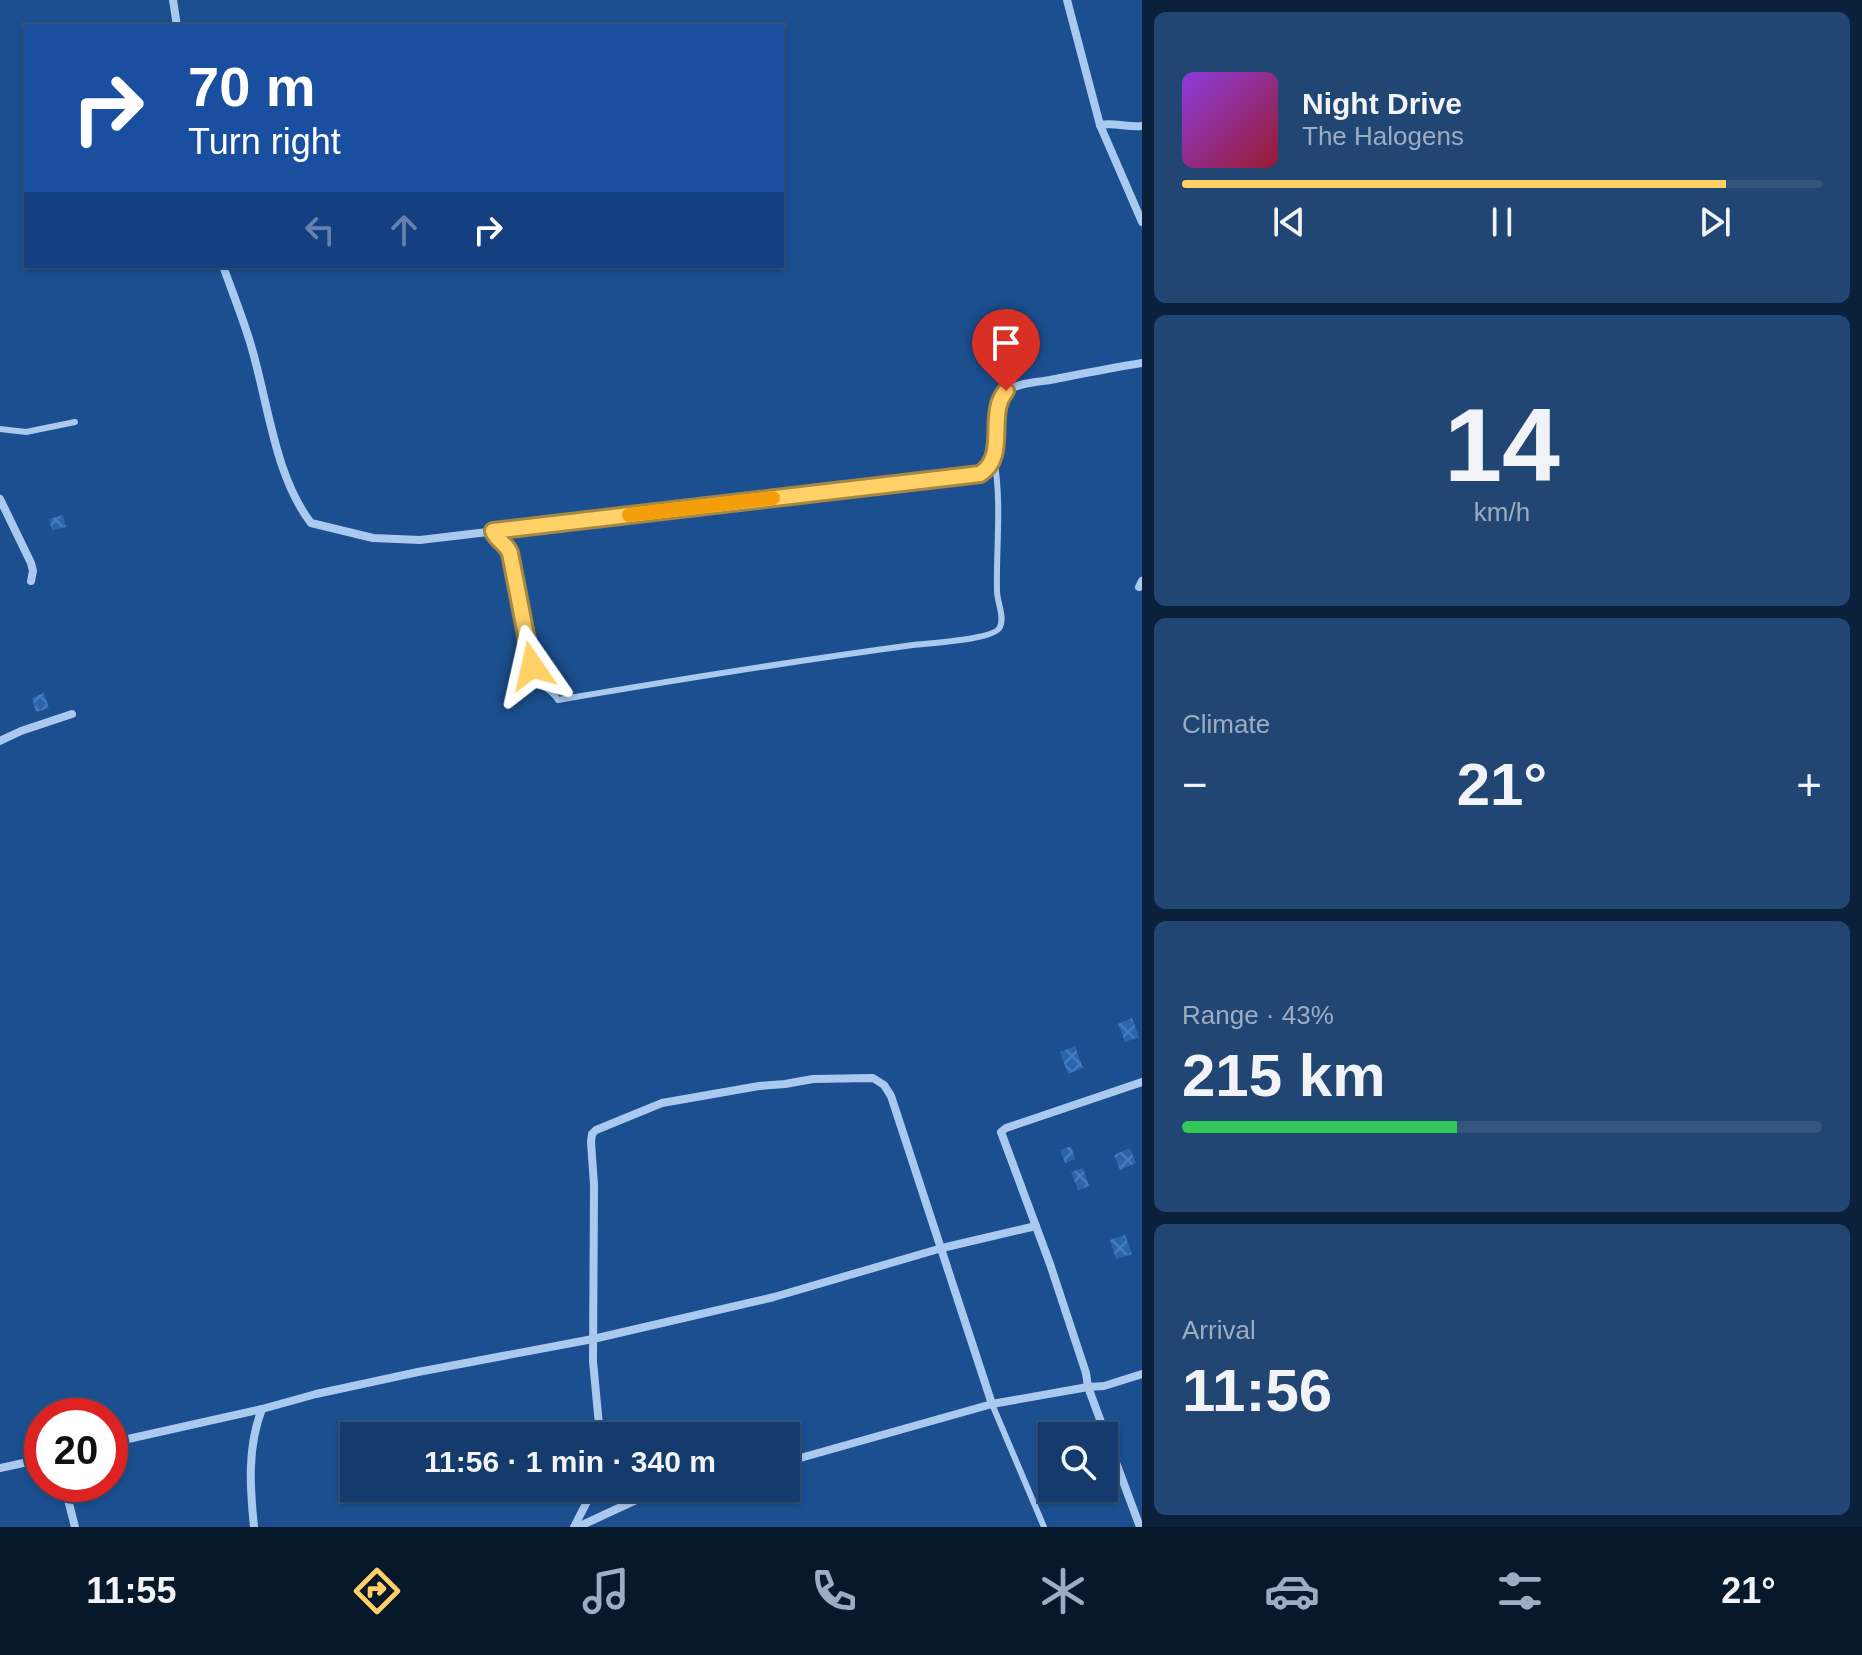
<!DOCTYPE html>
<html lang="en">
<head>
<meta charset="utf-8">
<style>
	body { margin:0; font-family:Arial,sans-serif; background:#214673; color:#f1f3f6; height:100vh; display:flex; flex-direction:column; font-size:30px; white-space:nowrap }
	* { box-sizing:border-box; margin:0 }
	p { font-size:26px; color:#9dadc1 }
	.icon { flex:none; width:44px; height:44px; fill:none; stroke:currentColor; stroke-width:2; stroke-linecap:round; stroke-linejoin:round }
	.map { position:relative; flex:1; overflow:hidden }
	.details { display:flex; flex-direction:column; gap:12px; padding:12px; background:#0b203b; width:720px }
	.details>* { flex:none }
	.hud { position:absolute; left:24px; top:24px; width:760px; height:244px; border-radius:0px; box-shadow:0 2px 6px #0004,0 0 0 2px #33557e; background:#1a4fa0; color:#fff; overflow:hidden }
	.controls { position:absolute; left:1038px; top:1422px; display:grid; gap:16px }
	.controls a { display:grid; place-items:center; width:80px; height:80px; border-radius:0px; background:#143b6b; box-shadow:0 2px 6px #0004,0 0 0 2px #33557e; font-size:40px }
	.speed { position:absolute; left:24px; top:1398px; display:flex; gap:16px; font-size:40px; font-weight:700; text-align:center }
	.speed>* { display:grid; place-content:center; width:104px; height:104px; border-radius:50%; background:#143b6b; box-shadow:0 2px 6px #0004,0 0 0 2px #33557e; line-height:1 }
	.speed .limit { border:12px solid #d22; background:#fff; color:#111 }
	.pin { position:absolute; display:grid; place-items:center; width:68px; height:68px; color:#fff; margin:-82px -34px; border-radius:50% 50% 50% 0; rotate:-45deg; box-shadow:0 0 8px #0007 }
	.pin .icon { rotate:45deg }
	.me { position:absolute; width:88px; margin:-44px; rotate:349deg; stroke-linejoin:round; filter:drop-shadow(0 0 6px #0008) }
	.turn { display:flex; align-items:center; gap:28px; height:168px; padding:0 32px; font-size:36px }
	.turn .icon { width:104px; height:104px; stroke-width:2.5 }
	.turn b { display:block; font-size:56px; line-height:68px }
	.lanes { display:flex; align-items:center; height:76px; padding:0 32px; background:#0003; justify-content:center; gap:40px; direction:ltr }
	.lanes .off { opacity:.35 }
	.big { font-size:60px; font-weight:800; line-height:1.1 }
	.details .card { flex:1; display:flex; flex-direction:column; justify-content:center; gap:12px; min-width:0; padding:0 28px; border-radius:12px; background:#214673 }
	.details .dial { align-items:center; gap:0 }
	.dial b { font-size:104px; line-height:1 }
	.song { display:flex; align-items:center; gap:24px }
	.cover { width:96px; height:96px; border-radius:12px; background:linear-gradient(135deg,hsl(270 70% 55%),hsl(350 70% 35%)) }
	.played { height:8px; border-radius:4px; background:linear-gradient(90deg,#ffd166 85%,#33557e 85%) }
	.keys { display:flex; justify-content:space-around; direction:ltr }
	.heat { display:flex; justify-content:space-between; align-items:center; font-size:44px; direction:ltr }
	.charge { height:12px; border-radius:6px; background:linear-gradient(90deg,#34c759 43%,#33557e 0) }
	.trip { position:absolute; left:340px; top:1422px; width:460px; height:80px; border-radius:0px; background:#143b6b; box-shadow:0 2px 6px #0004,0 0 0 2px #33557e; font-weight:800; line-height:80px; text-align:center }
	.tab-bar { display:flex; height:128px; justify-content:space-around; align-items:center; background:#08182b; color:#9dadc1 }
	.tab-bar .icon { width:56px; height:56px }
	.tab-bar .on { color:#ffd166 }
	.tab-bar b { font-size:36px; color:#f1f3f6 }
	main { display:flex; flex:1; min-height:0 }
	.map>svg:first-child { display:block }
</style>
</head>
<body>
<main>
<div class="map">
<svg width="1142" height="1527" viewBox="0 0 1142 1527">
	<defs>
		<pattern id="building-cross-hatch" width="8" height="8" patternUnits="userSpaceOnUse" patternTransform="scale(2)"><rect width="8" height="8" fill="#2a66ad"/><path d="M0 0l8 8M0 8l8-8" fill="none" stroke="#4a7db9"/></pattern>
	</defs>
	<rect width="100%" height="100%" fill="#1b4f8f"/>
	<!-- building -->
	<g fill="url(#building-cross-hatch)">
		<path d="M 63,515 L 66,527 L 52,530 L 49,519 Z"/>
		<path d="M 44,693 L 49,708 L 36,712 L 32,698 Z"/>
		<path d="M 1132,1018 L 1139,1037 L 1125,1042 L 1118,1024 Z"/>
		<path d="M 1075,1046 L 1083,1068 L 1068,1074 L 1060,1052 Z"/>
		<path d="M 1071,1146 L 1075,1159 L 1065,1163 L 1060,1150 Z"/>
		<path d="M 1130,1148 L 1136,1163 L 1120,1170 L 1114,1155 Z"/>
		<path d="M 1083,1168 L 1089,1186 L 1078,1190 L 1071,1172 Z"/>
		<path d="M 1125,1235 L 1132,1254 L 1116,1259 L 1110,1240 Z"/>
	</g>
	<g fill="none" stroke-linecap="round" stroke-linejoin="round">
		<!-- service -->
		<g stroke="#a9c9ee" stroke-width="6">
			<path d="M 0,429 L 26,432 L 75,422"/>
			<path d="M 493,531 C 496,540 506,543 510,553 L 534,674 C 542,689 552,689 558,700 C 676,680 794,661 913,645 C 928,643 995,640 1000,627 C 1005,617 997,602 997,591 C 996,547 1002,502 994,458"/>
			<path d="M 992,1404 L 1044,1527"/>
		</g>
		<!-- minor -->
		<g stroke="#a9c9ee" stroke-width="8">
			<path d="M 173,0 L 177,26"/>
			<path d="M 1067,0 L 1100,125 L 1142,222"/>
			<path d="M 1100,125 C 1115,122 1128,128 1142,126"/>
			<path d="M 223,266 C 232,291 242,316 250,342 C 268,400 274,475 311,523 L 373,538 L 420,540 L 980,474 C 1010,455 982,406 1008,390 C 1019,383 1037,382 1050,380 C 1081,374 1111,368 1142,363"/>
			<path d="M 0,499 L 31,563 L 33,571 L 31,581"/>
			<path d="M 1139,587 L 1142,581"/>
			<path d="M 0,741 L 21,731 L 72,714"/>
			<path d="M 600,1436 L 593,1361 L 594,1185 L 591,1142 L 592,1134 L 596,1130 L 662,1103 L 759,1086 L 785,1084 L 813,1079 L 873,1078 L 884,1085 L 891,1096 L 992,1404"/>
			<path d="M 110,1443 L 262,1409"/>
			<path d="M 786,1462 L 992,1404 L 1088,1387 L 1104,1386 L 1142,1374"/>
			<path d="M 0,1468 L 42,1459"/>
			<path d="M 64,1484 L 75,1527"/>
			<path d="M 622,1488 L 636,1500 L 692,1488"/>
			<path d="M 254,1527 C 250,1488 247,1447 262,1409 L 316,1394 L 418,1372 L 593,1339 L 774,1297 L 942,1248 L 1036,1226"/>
			<path d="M 574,1527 L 594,1488"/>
			<path d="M 578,1527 L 636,1500"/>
			<path d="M 1140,1527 L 1088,1387 L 1086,1373 L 1050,1264 L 1001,1132 L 1006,1128 L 1142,1082"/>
		</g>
	</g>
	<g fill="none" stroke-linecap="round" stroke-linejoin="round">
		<defs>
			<path id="route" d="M 532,666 L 510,553 C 506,543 496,540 493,531 L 980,474 C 1009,456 986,414 1006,391"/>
		</defs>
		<!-- route casing -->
		<use href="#route" stroke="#a68842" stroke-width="20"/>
		<!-- route -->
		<use href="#route" stroke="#ffd166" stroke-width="14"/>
		<!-- slow -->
		<path stroke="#f59e0b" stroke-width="14" d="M 629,515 L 773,498"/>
	</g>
</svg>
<div class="controls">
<a><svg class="icon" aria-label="search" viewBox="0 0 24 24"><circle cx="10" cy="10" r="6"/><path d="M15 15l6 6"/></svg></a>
</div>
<div class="speed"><div class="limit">20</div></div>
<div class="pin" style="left:1006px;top:391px;background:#d93025"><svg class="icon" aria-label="arrive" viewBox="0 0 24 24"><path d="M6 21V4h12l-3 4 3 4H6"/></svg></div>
<svg class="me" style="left:532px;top:666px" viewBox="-20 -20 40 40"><path d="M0-17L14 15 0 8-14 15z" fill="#ffd166" stroke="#fff" stroke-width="4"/></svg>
<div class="trip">11:56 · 1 min · 340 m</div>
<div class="hud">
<div class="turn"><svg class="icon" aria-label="right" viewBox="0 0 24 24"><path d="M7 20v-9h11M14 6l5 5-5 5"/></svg><div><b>70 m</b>Turn right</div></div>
<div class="lanes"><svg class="icon off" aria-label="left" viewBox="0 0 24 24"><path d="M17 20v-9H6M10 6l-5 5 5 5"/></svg><svg class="icon off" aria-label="ahead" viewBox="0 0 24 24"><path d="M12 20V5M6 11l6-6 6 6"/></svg><svg class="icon" aria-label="right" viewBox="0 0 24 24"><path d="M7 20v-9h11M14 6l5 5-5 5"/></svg></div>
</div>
</div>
<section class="details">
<div class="card">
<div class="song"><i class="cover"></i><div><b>Night Drive</b><p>The Halogens</p></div></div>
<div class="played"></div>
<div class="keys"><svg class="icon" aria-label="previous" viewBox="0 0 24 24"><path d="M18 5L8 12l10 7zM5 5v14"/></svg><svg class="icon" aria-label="pause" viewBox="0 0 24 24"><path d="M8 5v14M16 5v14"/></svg><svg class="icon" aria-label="next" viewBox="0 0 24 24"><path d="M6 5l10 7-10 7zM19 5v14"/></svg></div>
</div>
<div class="card dial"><b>14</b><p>km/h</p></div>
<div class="card"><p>Climate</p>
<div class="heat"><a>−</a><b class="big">21°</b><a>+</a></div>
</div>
<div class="card"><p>Range · 43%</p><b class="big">215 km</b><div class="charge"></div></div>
<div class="card"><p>Arrival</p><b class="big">11:56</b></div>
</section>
</main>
<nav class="tab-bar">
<b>11:55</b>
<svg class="icon on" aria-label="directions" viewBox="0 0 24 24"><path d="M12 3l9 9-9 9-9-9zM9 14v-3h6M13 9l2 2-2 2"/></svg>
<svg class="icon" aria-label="music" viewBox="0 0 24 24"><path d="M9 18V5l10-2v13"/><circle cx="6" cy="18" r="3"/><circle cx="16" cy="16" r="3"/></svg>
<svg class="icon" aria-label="phone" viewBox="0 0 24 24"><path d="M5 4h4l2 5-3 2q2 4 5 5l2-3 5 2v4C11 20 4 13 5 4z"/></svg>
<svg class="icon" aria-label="climate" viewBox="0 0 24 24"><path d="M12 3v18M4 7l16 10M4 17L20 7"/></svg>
<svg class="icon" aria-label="car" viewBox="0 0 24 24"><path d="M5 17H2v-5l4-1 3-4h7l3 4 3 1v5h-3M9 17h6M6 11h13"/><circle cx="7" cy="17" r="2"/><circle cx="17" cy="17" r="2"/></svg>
<svg class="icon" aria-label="filters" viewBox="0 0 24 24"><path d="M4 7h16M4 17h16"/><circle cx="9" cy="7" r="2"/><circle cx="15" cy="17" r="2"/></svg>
<b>21°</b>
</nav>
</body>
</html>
